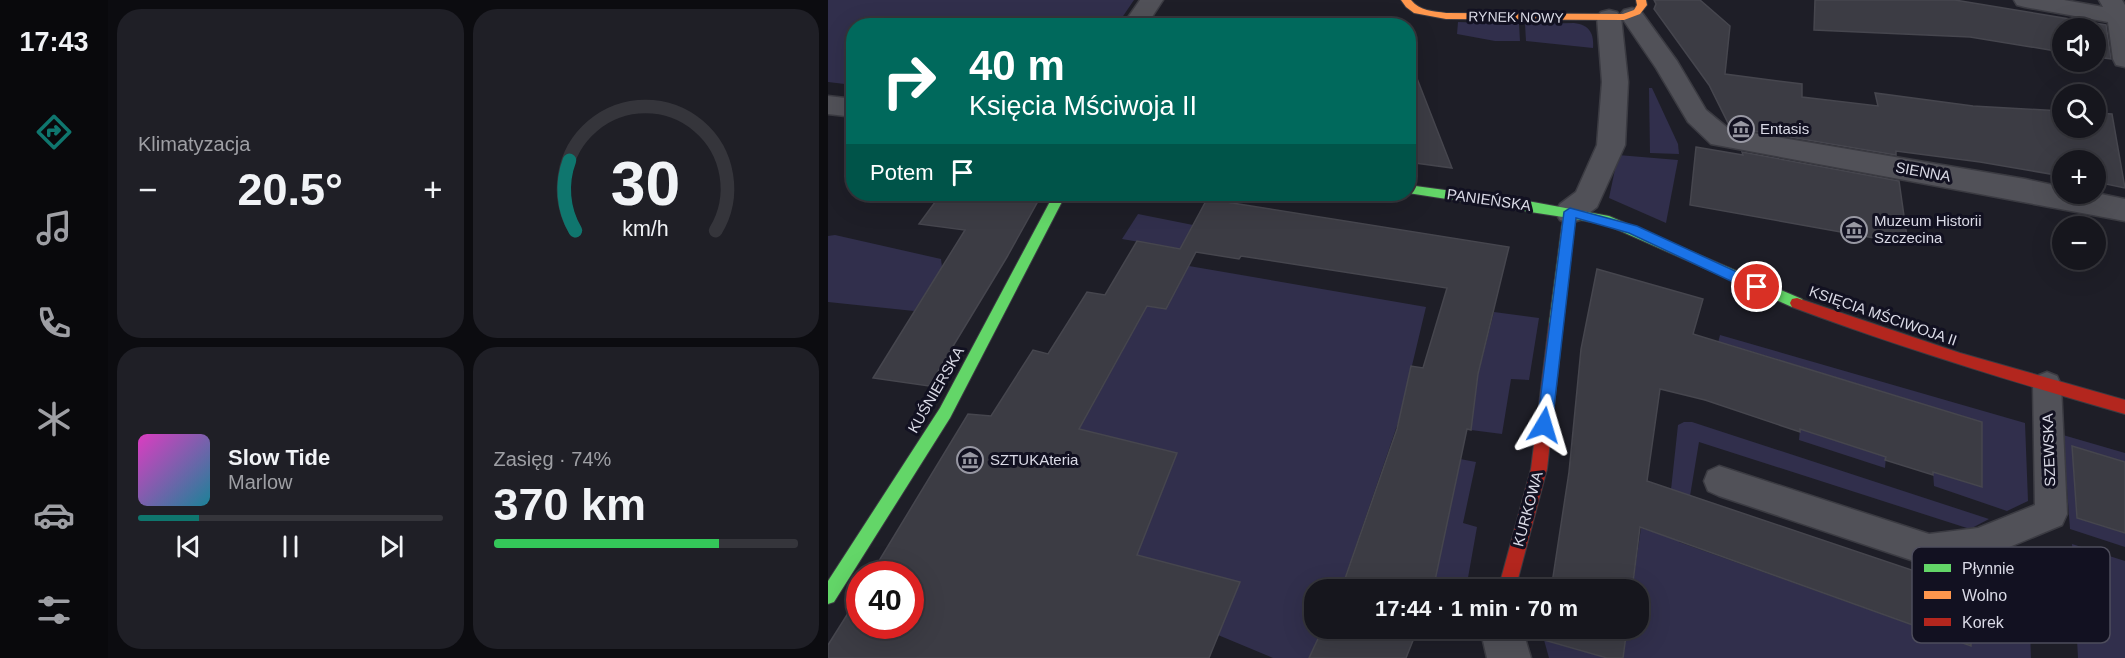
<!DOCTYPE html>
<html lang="pl">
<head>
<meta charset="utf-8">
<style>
	body { margin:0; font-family:Arial,sans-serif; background:#1f1f26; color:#f1f3f6; height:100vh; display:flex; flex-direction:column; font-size:22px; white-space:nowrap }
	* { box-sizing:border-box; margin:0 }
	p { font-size:20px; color:#9e9fa4 }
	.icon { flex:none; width:33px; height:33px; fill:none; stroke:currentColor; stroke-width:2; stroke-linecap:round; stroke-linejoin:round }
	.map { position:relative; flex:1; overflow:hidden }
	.side { display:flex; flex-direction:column; gap:9px; padding:9px; background:#0c0c10; width:720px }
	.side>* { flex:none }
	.banner { position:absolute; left:18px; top:18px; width:570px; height:183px; border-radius:24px; box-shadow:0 6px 24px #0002,0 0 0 2px #35353b; background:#00695c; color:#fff; overflow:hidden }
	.buttons { position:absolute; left:1224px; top:18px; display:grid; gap:12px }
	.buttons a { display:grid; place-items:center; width:54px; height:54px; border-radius:50%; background:#16161d; box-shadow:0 6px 24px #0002,0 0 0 2px #35353b; font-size:30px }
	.speed { position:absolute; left:18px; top:561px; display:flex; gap:12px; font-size:30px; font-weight:700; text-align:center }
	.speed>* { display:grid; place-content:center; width:78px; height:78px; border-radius:50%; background:#16161d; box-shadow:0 6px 24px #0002,0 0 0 2px #35353b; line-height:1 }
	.speed .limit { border:9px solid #d22; background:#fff; color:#111 }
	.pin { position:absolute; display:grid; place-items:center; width:51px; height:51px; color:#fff; margin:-26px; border:3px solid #fff; border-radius:50%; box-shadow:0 2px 6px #0007 }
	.me { position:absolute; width:66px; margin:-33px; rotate:7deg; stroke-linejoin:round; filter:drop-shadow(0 0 4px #0008) }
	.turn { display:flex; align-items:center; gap:21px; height:126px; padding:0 24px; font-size:27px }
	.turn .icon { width:78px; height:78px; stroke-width:2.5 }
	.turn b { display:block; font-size:42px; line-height:51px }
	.then { display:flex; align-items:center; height:57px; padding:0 24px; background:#0003; gap:12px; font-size:22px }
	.big { font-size:45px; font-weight:800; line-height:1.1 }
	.side .card { flex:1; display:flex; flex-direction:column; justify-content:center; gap:9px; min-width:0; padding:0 21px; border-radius:24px; background:#1f1f26 }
	.side .dial { align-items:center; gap:0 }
	.dial svg { height:156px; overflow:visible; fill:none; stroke:#35353b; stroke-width:7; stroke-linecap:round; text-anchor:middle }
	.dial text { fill:#f1f3f6; stroke:none }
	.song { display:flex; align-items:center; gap:18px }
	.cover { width:72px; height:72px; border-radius:9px; background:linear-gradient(135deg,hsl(310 70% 55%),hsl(190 70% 35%)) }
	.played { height:6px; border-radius:3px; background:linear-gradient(90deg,#0f766e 20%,#35353b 20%) }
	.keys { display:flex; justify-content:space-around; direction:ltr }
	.heat { display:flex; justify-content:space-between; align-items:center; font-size:33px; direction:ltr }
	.charge { height:9px; border-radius:4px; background:linear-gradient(90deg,#34c759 74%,#35353b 0) }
	.side .tiles { flex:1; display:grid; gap:9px; grid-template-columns:repeat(2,1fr) }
	.trip { position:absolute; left:476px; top:579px; width:345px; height:60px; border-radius:24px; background:#16161d; box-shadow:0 6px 24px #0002,0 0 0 2px #35353b; font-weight:800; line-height:60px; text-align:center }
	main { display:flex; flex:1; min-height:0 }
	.tabs { display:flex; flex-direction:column; width:108px; justify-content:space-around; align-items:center; background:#09090c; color:#9e9fa4 }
	.tabs .icon { width:42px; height:42px }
	.tabs .active { color:#0f766e }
	.tabs b { font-size:27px; color:#f1f3f6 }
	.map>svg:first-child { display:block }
</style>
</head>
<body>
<main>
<nav class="tabs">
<b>17:43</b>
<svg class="icon active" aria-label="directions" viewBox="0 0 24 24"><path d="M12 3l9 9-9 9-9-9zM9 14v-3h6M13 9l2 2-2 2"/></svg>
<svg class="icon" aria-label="music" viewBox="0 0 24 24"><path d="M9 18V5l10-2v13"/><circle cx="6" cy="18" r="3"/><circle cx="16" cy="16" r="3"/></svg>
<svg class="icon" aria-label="phone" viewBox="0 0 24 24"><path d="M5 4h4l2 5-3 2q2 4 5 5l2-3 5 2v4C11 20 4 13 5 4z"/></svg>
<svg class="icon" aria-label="climate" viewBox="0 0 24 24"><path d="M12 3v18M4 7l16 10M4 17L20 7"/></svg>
<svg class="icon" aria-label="car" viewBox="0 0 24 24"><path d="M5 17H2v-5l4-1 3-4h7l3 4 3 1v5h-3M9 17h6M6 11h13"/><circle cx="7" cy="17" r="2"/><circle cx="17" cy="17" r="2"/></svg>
<svg class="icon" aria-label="filters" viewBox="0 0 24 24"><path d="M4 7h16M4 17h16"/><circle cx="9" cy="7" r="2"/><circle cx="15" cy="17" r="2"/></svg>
</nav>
<section class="side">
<div class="tiles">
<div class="card"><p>Klimatyzacja</p>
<div class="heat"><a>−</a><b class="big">20.5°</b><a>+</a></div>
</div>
<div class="card dial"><svg viewBox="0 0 100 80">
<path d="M14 69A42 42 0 1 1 86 69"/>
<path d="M14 69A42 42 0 0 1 11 33" stroke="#0f766e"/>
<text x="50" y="56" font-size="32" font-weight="700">30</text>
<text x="50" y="72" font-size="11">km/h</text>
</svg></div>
<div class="card">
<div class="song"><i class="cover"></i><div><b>Slow Tide</b><p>Marlow</p></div></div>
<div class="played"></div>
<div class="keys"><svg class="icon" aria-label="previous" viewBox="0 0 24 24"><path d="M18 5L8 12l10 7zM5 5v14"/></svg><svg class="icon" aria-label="pause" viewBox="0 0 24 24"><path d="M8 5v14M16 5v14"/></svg><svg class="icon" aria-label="next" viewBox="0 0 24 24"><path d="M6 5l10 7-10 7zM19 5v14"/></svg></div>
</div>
<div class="card"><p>Zasięg · 74%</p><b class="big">370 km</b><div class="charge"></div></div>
</div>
</section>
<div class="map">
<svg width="1297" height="658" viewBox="0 0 1297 658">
	<rect width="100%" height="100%" fill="#1e1e27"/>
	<!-- green -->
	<g fill="#312f4c">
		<path d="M 0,0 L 306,0 L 289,25 L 26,26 L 25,85 L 0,82 Z"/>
		<path d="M 630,22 L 691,24 L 692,41 L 667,41 L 629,34 Z"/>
		<path d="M 746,23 C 762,25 766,34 765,48 L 698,41 L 697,24 Z"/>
		<path d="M 821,88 L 824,88 L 850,144 L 851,154 L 822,153 Z"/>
		<path d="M 790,155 L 850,160 L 838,223 L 781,198 Z"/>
		<path d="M 310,214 L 365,225 L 352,249 L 294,239 Z"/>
		<path d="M 7,235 L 113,259 L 114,267 L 86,311 L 0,302 L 0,236 Z"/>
		<path d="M 361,266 L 598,307 L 571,420 L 513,589 L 486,590 L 486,628 L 495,629 L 481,658 L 445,658 L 390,635 L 411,582 L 309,555 L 349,453 L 245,428 L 209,397 L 263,408 L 319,306 L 338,309 Z"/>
		<path d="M 666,312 L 711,318 L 701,380 L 683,379 L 674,434 L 643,430 L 650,374 Z"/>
		<path d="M 892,335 L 1197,423 L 1200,501 L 1179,511 L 1106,486 L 1105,472 L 1154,487 L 1154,422 L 899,344 L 885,402 L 875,400 Z"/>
		<path d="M 856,422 L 864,422 L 1161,519 L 1142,529 L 871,442 L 862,496 L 851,542 L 1143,646 L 1143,590 L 1201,604 L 1203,658 L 795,658 L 799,629 L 810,628 L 810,590 L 804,589 L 813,528 L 838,536 L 850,425 Z"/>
		<path d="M 972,429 L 1058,457 L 1057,468 L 971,440 Z"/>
		<path d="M 1235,435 L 1297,453 L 1297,462 L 1244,446 L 1249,518 L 1297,533 L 1297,547 L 1242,529 Z"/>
		<path d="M 632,459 L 648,462 L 635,523 L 649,527 L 638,589 L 626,589 L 627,580 L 607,577 Z"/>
		<path d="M 1244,544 L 1297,561 L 1297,658 L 1250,658 Z"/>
		<path d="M 716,640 L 779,658 L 721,658 Z"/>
	</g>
	<!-- building -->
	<g fill="#3c3c44" stroke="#46464e" stroke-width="1.5">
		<path d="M 826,0 L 872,0 L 902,26 L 897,74 L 974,84 L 974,97 L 1050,106 L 1047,93 L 1145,106 L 1234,111 L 1234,128 L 1268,128 L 1268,113 L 1284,114 L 1297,188 L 1268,182 L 1268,160 L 1234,160 L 1234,176 L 1152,162 L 1068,151 L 1068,155 L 902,127 L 881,85 L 826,9 L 828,4 Z"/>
		<path d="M 987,0 L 1127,0 L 1278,25 L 1283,59 L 1268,57 L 1268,28 L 1234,28 L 1234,52 L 1142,37 L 986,30 Z"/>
		<path d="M 583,63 L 624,168 L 580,162 L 580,64 Z"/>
		<path d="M 868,147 L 915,155 L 914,152 L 1071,181 L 1080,244 L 862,205 Z"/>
		<path d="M 113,194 L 214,194 L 179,257 L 101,386 L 45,378 L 137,230 L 91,224 Z"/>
		<path d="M 379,199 L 681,247 L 650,374 L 643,430 L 639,429 L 605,590 L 513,590 L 569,429 L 583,366 L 595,368 L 619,288 L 413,256 L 411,259 L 368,252 L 338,309 L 319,306 L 251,429 L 349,453 L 309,555 L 412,582 L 381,658 L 0,658 L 0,645 L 32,594 L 32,626 L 82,626 L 82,574 L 43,574 L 140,414 L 163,416 L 205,350 L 220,354 L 259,292 L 277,295 L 309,241 L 352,249 Z"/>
		<path d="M 769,269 L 875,299 L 865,334 L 1154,422 L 1154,487 L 1105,472 L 1105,475 L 1057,460 L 1058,457 L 972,429 L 972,432 L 877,400 L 832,389 L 819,481 L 1143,590 L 1143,646 L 812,527 L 804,590 L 723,590 L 741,472 L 753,349 Z"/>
		<path d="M 1244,446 L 1297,462 L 1297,533 L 1249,518 Z"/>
		<path d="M 495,628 L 590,628 L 578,658 L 481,658 Z"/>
		<path d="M 718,628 L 799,628 L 795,658 L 779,658 L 716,640 Z"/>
	</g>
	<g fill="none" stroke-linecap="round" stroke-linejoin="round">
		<defs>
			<path id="lane" d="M 1219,372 L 1229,376 L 1233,385 L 1239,514 L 1234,525 L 1150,560 L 1101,566 L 891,496 L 880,491 L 876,481 L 880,471 L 891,466 L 1101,534 L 1150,528 L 1207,505 L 1205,385 L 1209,376 Z"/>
			<g id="street">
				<path d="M 312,0 L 335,0 L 318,26 L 294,26 Z"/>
				<path d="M 1186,0 L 1236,0 L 1275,7 L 1271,0 L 1294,0 L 1297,5 L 1297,67 L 1288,65 L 1285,59 L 1280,22 L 1197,7 L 1189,5 Z"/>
				<path d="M 804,8 L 812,10 L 849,61 L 878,110 L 901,129 L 1197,179 L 1234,187 L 1234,194 L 1268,193 L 1297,199 L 1297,221 L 883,144 L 860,122 L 828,68 L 792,15 L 796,10 Z"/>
				<path d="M 781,10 L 789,12 L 793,17 L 800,82 L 797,145 L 769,207 L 752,220 L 742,223 L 732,220 L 727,212 L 732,204 L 748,192 L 769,145 L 774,82 L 769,17 L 773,12 Z"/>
				<path d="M 0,96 L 26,99 L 26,117 L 0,114 Z"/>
				<path d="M 652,628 L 694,628 L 703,658 L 659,658 Z"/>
			</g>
			<g id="fast">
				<path d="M 580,185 L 705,202 L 781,216 L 974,299 L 976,303 L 974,307 L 964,307 L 779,225 L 747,219 L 735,324 L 733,328 L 723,328 L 721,324 L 735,217 L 580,193 Z"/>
				<path d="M 226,194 L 238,194 L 122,418 L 6,602 L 0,604 L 0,581 L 112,408 Z"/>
			</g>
			<path id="slow" d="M 573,0 L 583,0 C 592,11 605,11 618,13 L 795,14 L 806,10 L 809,5 L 808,0 L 818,0 L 819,5 L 812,14 L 796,20 L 618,19 L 586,13 L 578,7 Z"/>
			<g id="jam">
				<path d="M 969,298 L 1132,353 L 1297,400 L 1297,414 C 1185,382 1074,348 964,307 L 962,303 L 964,299 Z"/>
				<path d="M 728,318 L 733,320 L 735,324 L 719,469 L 687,590 L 670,590 L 703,469 L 721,324 L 723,320 Z"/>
			</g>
		</defs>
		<!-- lane casing -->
		<use href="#lane" stroke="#3b3b42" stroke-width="3"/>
		<!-- street casing -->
		<use href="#street" stroke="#3b3b42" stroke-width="3"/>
		<!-- fast casing -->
		<use href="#fast" stroke="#3b3b42" stroke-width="2"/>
		<!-- slow casing -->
		<use href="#slow" stroke="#3b3b42" stroke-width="2"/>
		<!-- jam casing -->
		<use href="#jam" stroke="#3b3b42" stroke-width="2"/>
		<!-- lane -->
		<use href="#lane" fill="#515158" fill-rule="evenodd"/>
		<!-- street -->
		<use href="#street" fill="#515158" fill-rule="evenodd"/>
		<!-- fast -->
		<use href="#fast" fill="#63d668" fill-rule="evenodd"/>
		<!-- slow -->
		<use href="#slow" fill="#ff974d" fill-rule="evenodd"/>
		<!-- jam -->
		<use href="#jam" fill="#b3261e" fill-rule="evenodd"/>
	</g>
	<!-- route -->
	<path fill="#1a73e8" stroke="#114b97" stroke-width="1.5" d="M 742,208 L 809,226 L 933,283 L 935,287 L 929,292 L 924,291 L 801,233 L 748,218 L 724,425 L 722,430 L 716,432 L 711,430 L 709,425 L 736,212 Z"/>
	<!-- icons -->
	<defs>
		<symbol id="museum-ring" viewBox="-11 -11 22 22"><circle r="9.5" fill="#121121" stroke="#9898a3" stroke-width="1.5"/><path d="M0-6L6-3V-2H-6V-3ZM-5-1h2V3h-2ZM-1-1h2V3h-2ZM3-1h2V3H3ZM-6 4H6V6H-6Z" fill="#9898a3"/></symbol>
	</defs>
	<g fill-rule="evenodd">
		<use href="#museum-ring" x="898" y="114" width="30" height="30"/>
		<use href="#museum-ring" x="1011" y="215" width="30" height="30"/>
		<use href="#museum-ring" x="127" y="445" width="30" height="30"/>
	</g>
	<g text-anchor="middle" stroke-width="6" stroke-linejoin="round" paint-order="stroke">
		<!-- far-street labels -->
		<g font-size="14" fill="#dadae6" stroke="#121121">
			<text transform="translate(688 17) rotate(1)" y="5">RYNEK NOWY</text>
		</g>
		<!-- poi labels -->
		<g font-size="15" fill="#dadae6" stroke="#121121" text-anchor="start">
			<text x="932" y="134">Entasis</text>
			<text x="1046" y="226">Muzeum Historii<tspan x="1046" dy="17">Szczecina</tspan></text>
			<text x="162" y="465">SZTUKAteria</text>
		</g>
		<!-- street labels -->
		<g font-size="15" fill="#dadae6" stroke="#121121">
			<text transform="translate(1095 172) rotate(10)" y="5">SIENNA</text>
			<text transform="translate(661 200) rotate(8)" y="5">PANIEŃSKA</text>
			<text transform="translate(1055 316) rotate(19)" y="5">KSIĘCIA MŚCIWOJA II</text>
			<text transform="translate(108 390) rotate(-60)" y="5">KUŚNIERSKA</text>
			<text transform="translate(1221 450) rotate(-92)" y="5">SZEWSKA</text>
			<text transform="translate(700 509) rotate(-75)" y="5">KURKOWA</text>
		</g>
	</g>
	<!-- legend -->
	<rect x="1084" y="547" width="198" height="96" rx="9" fill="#121121" stroke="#4e4d5c" stroke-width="1.5"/>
	<rect x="1096" y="564" width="27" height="8" fill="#63d668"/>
	<rect x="1096" y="591" width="27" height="8" fill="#ff974d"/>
	<rect x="1096" y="618" width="27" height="8" fill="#b3261e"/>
	<g font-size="16" fill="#dadae6">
		<text x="1134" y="574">Płynnie</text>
		<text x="1134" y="601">Wolno</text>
		<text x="1134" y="628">Korek</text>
	</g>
</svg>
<div class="buttons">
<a><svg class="icon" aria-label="sound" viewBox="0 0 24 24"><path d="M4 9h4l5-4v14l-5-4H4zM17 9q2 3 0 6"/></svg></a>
<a><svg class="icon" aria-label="search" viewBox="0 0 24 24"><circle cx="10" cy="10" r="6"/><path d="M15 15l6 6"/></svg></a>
<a>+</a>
<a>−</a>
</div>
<div class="speed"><div class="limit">40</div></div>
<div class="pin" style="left:929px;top:287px;background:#d93025"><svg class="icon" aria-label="arrive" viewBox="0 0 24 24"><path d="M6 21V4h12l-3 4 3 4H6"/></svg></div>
<svg class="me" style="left:716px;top:425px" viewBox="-20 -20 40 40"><path d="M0-17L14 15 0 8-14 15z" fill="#1a73e8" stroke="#fff" stroke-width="4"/></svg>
<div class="trip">17:44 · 1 min · 70 m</div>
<div class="banner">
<div class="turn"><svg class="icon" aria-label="right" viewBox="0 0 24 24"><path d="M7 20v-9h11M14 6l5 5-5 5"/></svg><div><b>40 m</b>Księcia Mściwoja II</div></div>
<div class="then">Potem<svg class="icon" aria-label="arrive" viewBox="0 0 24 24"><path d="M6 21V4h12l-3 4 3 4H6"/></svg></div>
</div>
</div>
</main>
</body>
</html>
